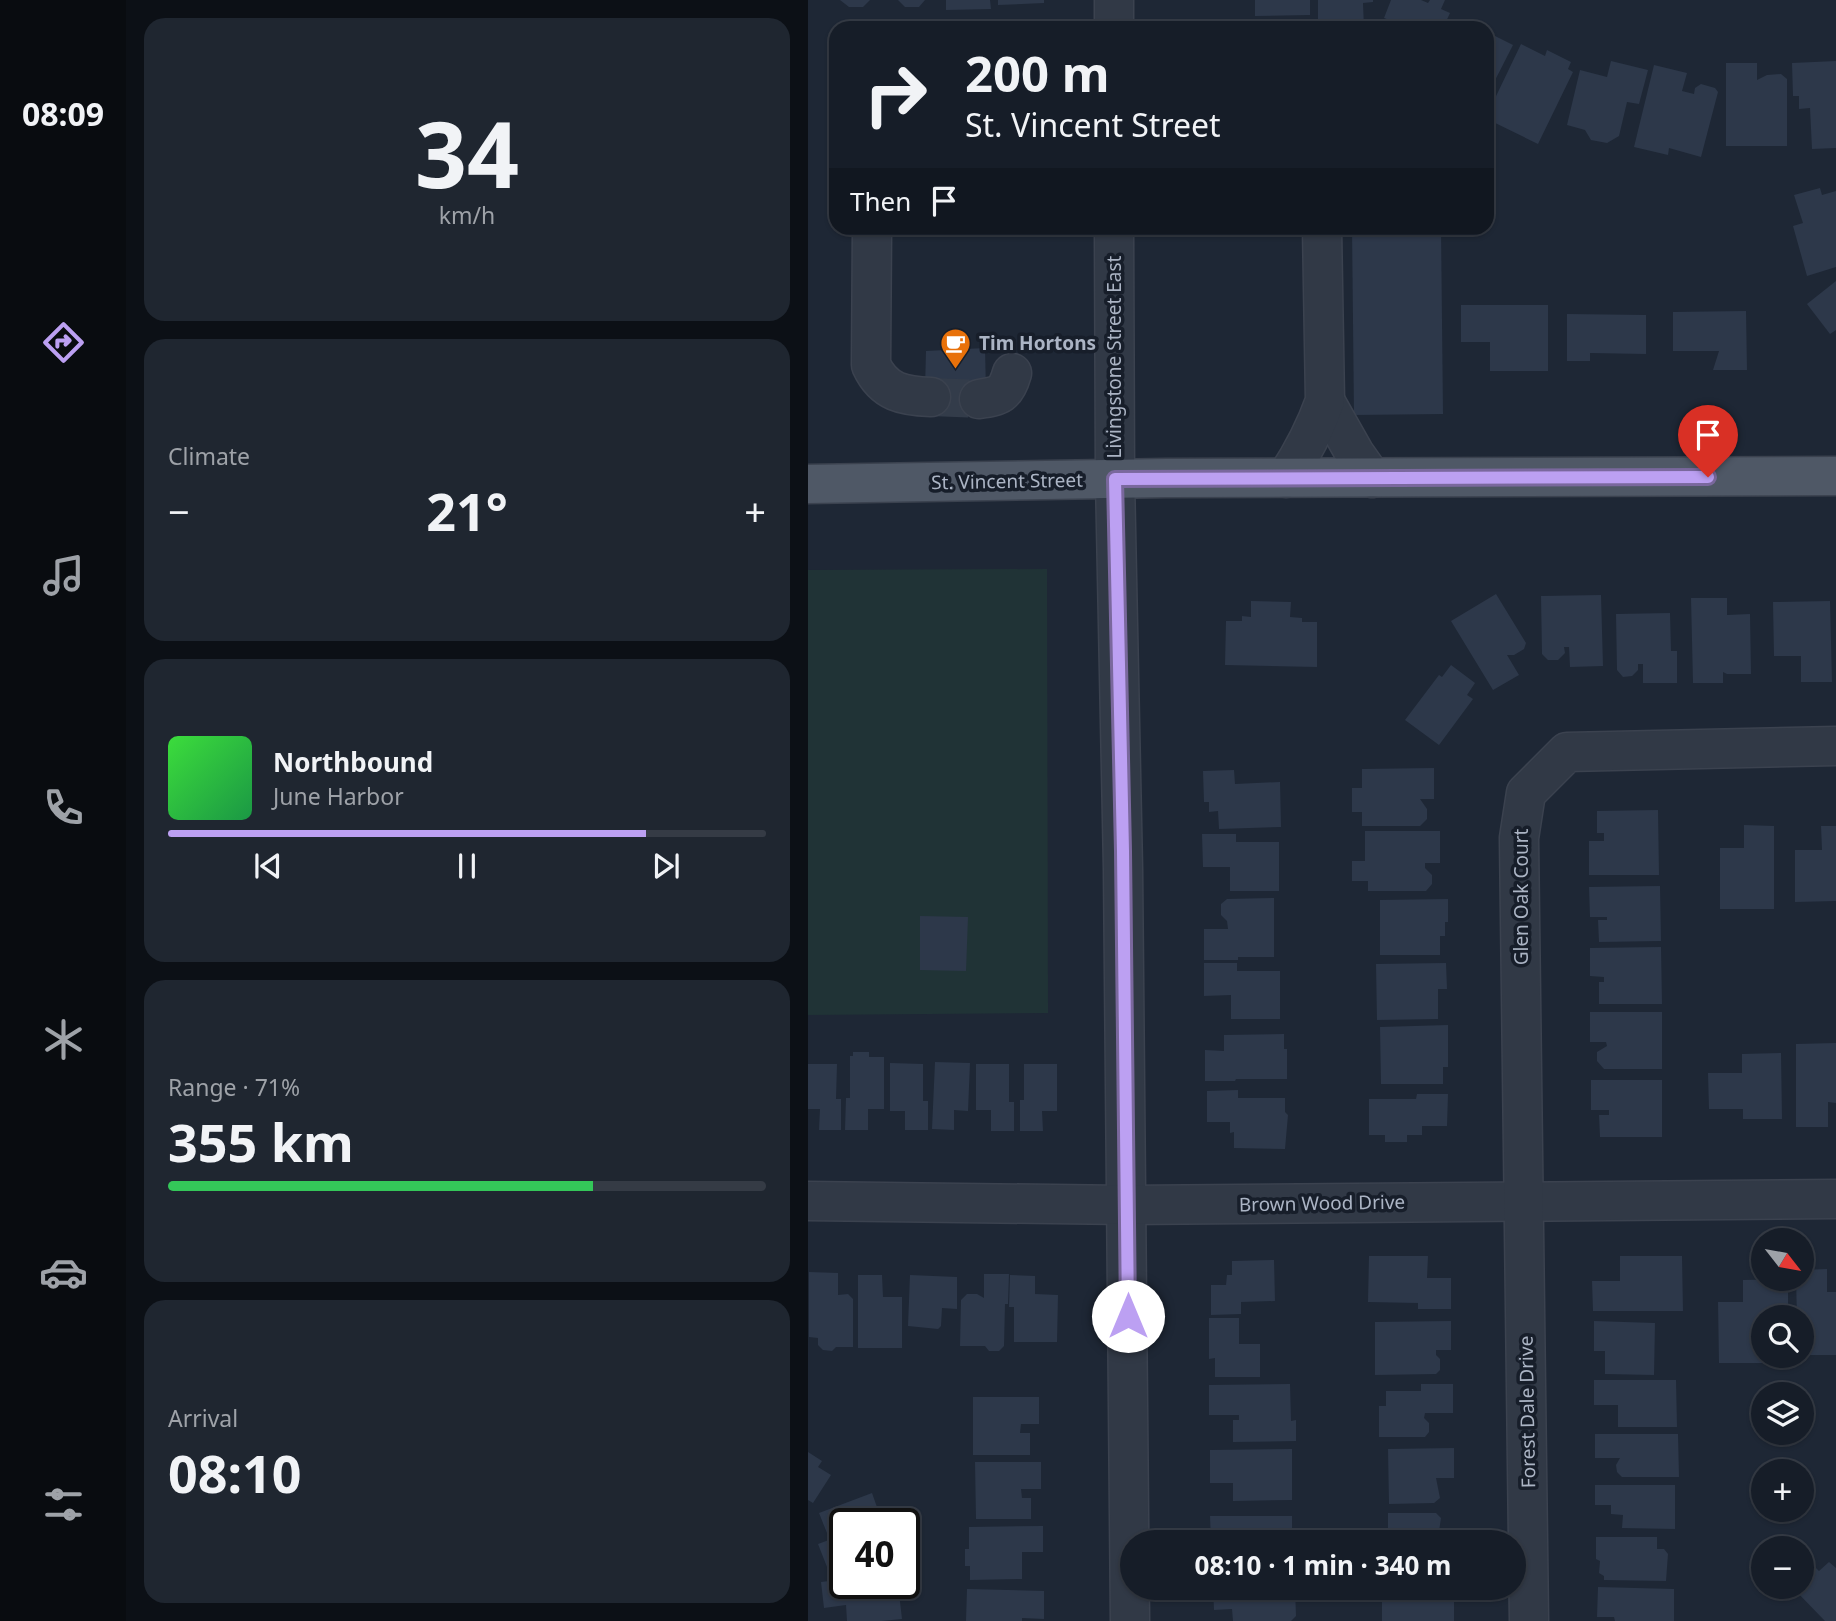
<!DOCTYPE html>
<html lang="en">
<head>
<meta charset="utf-8">
<style>
	body { margin:0; font-family:"Noto Sans",sans-serif; background:#1f2630; color:#f1f3f6; height:100vh; display:flex; flex-direction:column; font-size:26px; white-space:nowrap }
	* { box-sizing:border-box; margin:0 }
	p { font-size:23px; color:#9ea2a8 }
	.icon { flex:none; width:38px; height:38px; fill:none; stroke:currentColor; stroke-width:2; stroke-linecap:round; stroke-linejoin:round }
	.map { position:relative; flex:1; overflow:hidden }
	.panel { display:flex; flex-direction:column; gap:18px; padding:18px; background:#0c1016; width:682px }
	.panel>* { flex:none }
	.hud { position:absolute; left:21px; top:21px; width:665px; height:214px; border-radius:21px; box-shadow:0 2px 5px #0004,0 0 0 2px #353b45; background:#161d28; color:#f1f3f6; overflow:hidden }
	.needle { width:46px; rotate:121deg }
	.buttons { position:absolute; left:943px; top:1228px; display:grid; gap:14px }
	.buttons a { display:grid; place-items:center; width:63px; height:63px; border-radius:50%; background:#161d28; box-shadow:0 2px 5px #0004,0 0 0 2px #353b45; font-size:35px }
	.speed { position:absolute; left:21px; top:1508px; display:flex; gap:14px; font-size:35px; font-weight:700; text-align:center }
	.speed>* { display:grid; place-content:center; width:91px; height:91px; border-radius:50%; background:#161d28; box-shadow:0 2px 5px #0004,0 0 0 2px #353b45; line-height:1 }
	.speed .limit { border:4px solid #111; border-radius:10px; background:#fff; color:#111 }
	.pin { position:absolute; display:grid; place-items:center; width:60px; height:60px; color:#fff; margin:-72px -30px; border-radius:50% 50% 50% 0; rotate:-45deg; box-shadow:0 0 7px #0007 }
	.pin .icon { rotate:45deg }
	.me { position:absolute; width:77px; margin:-38px; rotate:0deg; stroke-linejoin:round; filter:drop-shadow(0 0 5px #0008) }
	.turn { display:flex; align-items:center; gap:24px; height:147px; padding:0 21px; font-size:32px }
	.turn .icon { width:91px; height:91px; stroke-width:2.5 }
	.turn b { display:block; font-size:49px; line-height:60px }
	.then { display:flex; align-items:center; height:66px; padding:0 21px; background:#0003; gap:14px; font-size:26px }
	.big { font-size:52px; font-weight:700; line-height:1.1 }
	.panel .card { flex:1; display:flex; flex-direction:column; justify-content:center; gap:10px; min-width:0; padding:0 24px; border-radius:21px; background:#1f2630 }
	.panel .dial { align-items:center; gap:0 }
	.dial b { font-size:91px; line-height:1 }
	.song { display:flex; align-items:center; gap:21px }
	.cover { width:84px; height:84px; border-radius:10px; background:linear-gradient(135deg,hsl(120 70% 55%),hsl(140 70% 35%)) }
	.played { height:7px; border-radius:4px; background:linear-gradient(90deg,#bca0f2 80%,#353b45 80%) }
	.keys { display:flex; justify-content:space-around; direction:ltr }
	.heat { display:flex; justify-content:space-between; align-items:center; font-size:38px; direction:ltr }
	.charge { height:10px; border-radius:5px; background:linear-gradient(90deg,#34c759 71%,#353b45 0) }
	.trip { position:absolute; left:312px; top:1530px; width:406px; height:70px; border-radius:35px; background:#161d28; box-shadow:0 2px 5px #0004,0 0 0 2px #353b45; font-weight:700; line-height:70px; text-align:center }
	main { display:flex; flex:1; min-height:0 }
	.dock { display:flex; flex-direction:column; width:126px; justify-content:space-around; align-items:center; background:#090c10; color:#9ea2a8 }
	.dock .icon { width:49px; height:49px }
	.dock .active { color:#bca0f2 }
	.dock b { font-size:32px; color:#f1f3f6 }
	.map>svg:first-child { display:block }
</style>
</head>
<body>
<main>
<nav class="dock">
<b>08:09</b>
<svg class="icon active" aria-label="directions" viewBox="0 0 24 24"><path d="M12 3l9 9-9 9-9-9zM9 14v-3h6M13 9l2 2-2 2"/></svg>
<svg class="icon" aria-label="music" viewBox="0 0 24 24"><path d="M9 18V5l10-2v13"/><circle cx="6" cy="18" r="3"/><circle cx="16" cy="16" r="3"/></svg>
<svg class="icon" aria-label="phone" viewBox="0 0 24 24"><path d="M5 4h4l2 5-3 2q2 4 5 5l2-3 5 2v4C11 20 4 13 5 4z"/></svg>
<svg class="icon" aria-label="climate" viewBox="0 0 24 24"><path d="M12 3v18M4 7l16 10M4 17L20 7"/></svg>
<svg class="icon" aria-label="car" viewBox="0 0 24 24"><path d="M5 17H2v-5l4-1 3-4h7l3 4 3 1v5h-3M9 17h6M6 11h13"/><circle cx="7" cy="17" r="2"/><circle cx="17" cy="17" r="2"/></svg>
<svg class="icon" aria-label="filters" viewBox="0 0 24 24"><path d="M4 7h16M4 17h16"/><circle cx="9" cy="7" r="2"/><circle cx="15" cy="17" r="2"/></svg>
</nav>
<section class="panel">
<div class="card dial"><b>34</b><p>km/h</p></div>
<div class="card"><p>Climate</p>
<div class="heat"><a>−</a><b class="big">21°</b><a>+</a></div>
</div>
<div class="card">
<div class="song"><i class="cover"></i><div><b>Northbound</b><p>June Harbor</p></div></div>
<div class="played"></div>
<div class="keys"><svg class="icon" aria-label="previous" viewBox="0 0 24 24"><path d="M18 5L8 12l10 7zM5 5v14"/></svg><svg class="icon" aria-label="pause" viewBox="0 0 24 24"><path d="M8 5v14M16 5v14"/></svg><svg class="icon" aria-label="next" viewBox="0 0 24 24"><path d="M6 5l10 7-10 7zM19 5v14"/></svg></div>
</div>
<div class="card"><p>Range · 71%</p><b class="big">355 km</b><div class="charge"></div></div>
<div class="card"><p>Arrival</p><b class="big">08:10</b></div>
</section>
<div class="map">
<svg width="1028" height="1621" viewBox="0 0 1028 1621">
	<rect width="100%" height="100%" fill="#1e2735"/>
	<!-- green -->
	<path fill="#203336" d="M 239,569 L 240,1013 L 0,1015 L 0,570 Z"/>
	<!-- building -->
	<g fill="#2d384a">
		<path d="M 32,0 L 62,0 L 55,7 L 41,7 Z"/>
		<path d="M 90,0 L 117,0 L 111,7 L 97,7 Z"/>
		<path d="M 138,0 L 182,0 L 183,9 L 138,10 Z"/>
		<path d="M 190,0 L 236,0 L 236,3 L 190,5 Z"/>
		<path d="M 447,0 L 502,0 L 502,15 L 447,16 Z"/>
		<path d="M 510,0 L 565,0 L 565,2 L 555,3 L 556,28 L 510,28 Z"/>
		<path d="M 583,0 L 613,0 L 620,3 L 622,0 L 637,0 L 633,9 L 642,13 L 635,28 L 587,28 L 589,23 L 576,18 Z"/>
		<path d="M 679,32 L 705,45 L 679,96 Z"/>
		<path d="M 713,44 L 737,56 L 739,50 L 763,62 L 760,69 L 765,72 L 730,144 L 679,119 L 679,115 Z"/>
		<path d="M 803,61 L 840,70 L 831,104 L 819,102 L 811,136 L 799,143 L 783,140 L 777,130 L 759,125 L 772,70 L 799,77 Z"/>
		<path d="M 1028,61 L 1028,148 L 1004,149 L 1002,108 L 991,109 L 991,96 L 985,96 L 984,63 Z"/>
		<path d="M 918,63 L 949,63 L 949,80 L 959,75 L 973,74 L 979,79 L 979,146 L 918,146 Z"/>
		<path d="M 846,65 L 879,73 L 874,91 L 886,94 L 887,88 L 893,84 L 907,88 L 910,92 L 893,157 L 861,148 L 860,155 L 826,147 Z"/>
		<path d="M 1012,188 L 1014,195 L 1028,191 L 1028,267 L 999,276 L 985,226 L 995,223 L 986,195 Z"/>
		<path d="M 544,228 L 633,228 L 635,414 L 546,415 Z"/>
		<path d="M 1028,281 L 1028,330 L 1022,334 L 999,304 Z"/>
		<path d="M 653,305 L 740,305 L 740,371 L 682,371 L 682,342 L 653,342 Z"/>
		<path d="M 938,311 L 939,370 L 905,370 L 911,351 L 865,351 L 865,312 Z"/>
		<path d="M 759,314 L 838,315 L 838,354 L 782,353 L 782,361 L 759,361 Z"/>
		<path d="M 177,348 L 178,391 L 163,408 L 130,407 L 117,389 L 118,351 Z"/>
		<path d="M 688,594 L 718,643 L 716,649 L 706,655 L 699,655 L 711,675 L 685,690 L 643,621 Z"/>
		<path d="M 793,595 L 795,666 L 762,667 L 761,647 L 756,647 L 757,653 L 750,660 L 740,660 L 734,654 L 733,596 Z"/>
		<path d="M 883,598 L 919,598 L 919,615 L 942,614 L 943,674 L 919,674 L 915,672 L 915,683 L 885,683 Z"/>
		<path d="M 443,601 L 483,602 L 482,617 L 494,618 L 494,622 L 509,622 L 509,667 L 417,665 L 418,621 L 434,621 L 434,616 L 443,617 Z"/>
		<path d="M 1022,601 L 1024,682 L 993,682 L 993,656 L 966,656 L 965,602 Z"/>
		<path d="M 862,613 L 863,651 L 869,651 L 869,683 L 835,683 L 835,664 L 830,664 L 830,670 L 824,676 L 815,677 L 809,670 L 808,614 Z"/>
		<path d="M 643,665 L 667,683 L 659,695 L 665,699 L 631,745 L 597,720 L 631,675 L 634,677 Z"/>
		<path d="M 626,768 L 626,799 L 612,799 L 619,809 L 619,819 L 612,826 L 554,826 L 554,812 L 544,812 L 544,788 L 554,788 L 554,769 Z"/>
		<path d="M 426,770 L 427,784 L 472,782 L 473,827 L 411,829 L 410,811 L 401,812 L 401,802 L 396,802 L 395,771 Z"/>
		<path d="M 850,810 L 851,875 L 781,875 L 781,841 L 796,841 L 796,833 L 789,833 L 789,811 Z"/>
		<path d="M 936,825 L 966,826 L 966,909 L 912,909 L 912,848 L 936,848 Z"/>
		<path d="M 1013,826 L 1028,826 L 1028,901 L 987,902 L 987,850 L 1014,850 Z"/>
		<path d="M 557,831 L 632,831 L 632,863 L 617,863 L 617,868 L 624,875 L 624,884 L 618,891 L 560,891 L 560,881 L 544,881 L 544,861 L 557,861 Z"/>
		<path d="M 394,834 L 428,834 L 428,842 L 471,842 L 471,891 L 422,891 L 422,867 L 395,867 Z"/>
		<path d="M 852,886 L 853,941 L 791,942 L 790,920 L 799,920 L 799,917 L 782,917 L 781,887 Z"/>
		<path d="M 466,898 L 466,957 L 430,957 L 430,960 L 396,960 L 396,929 L 420,929 L 419,921 L 413,915 L 413,904 L 419,899 Z"/>
		<path d="M 640,899 L 640,922 L 637,922 L 637,936 L 632,936 L 632,955 L 572,955 L 572,900 Z"/>
		<path d="M 112,916 L 160,917 L 158,971 L 112,970 Z"/>
		<path d="M 853,947 L 854,1004 L 791,1004 L 791,982 L 796,982 L 796,977 L 782,976 L 782,948 Z"/>
		<path d="M 396,963 L 429,963 L 429,971 L 472,971 L 472,1019 L 423,1019 L 423,995 L 396,996 Z"/>
		<path d="M 638,963 L 639,989 L 630,989 L 630,1019 L 569,1020 L 568,964 Z"/>
		<path d="M 782,1012 L 854,1012 L 854,1069 L 796,1069 L 789,1061 L 789,1052 L 799,1046 L 798,1042 L 782,1042 Z"/>
		<path d="M 640,1025 L 640,1067 L 635,1067 L 635,1084 L 573,1084 L 572,1027 Z"/>
		<path d="M 476,1034 L 476,1049 L 479,1049 L 479,1079 L 428,1079 L 427,1081 L 397,1081 L 397,1050 L 416,1051 L 416,1035 Z"/>
		<path d="M 1028,1043 L 1028,1103 L 1020,1102 L 1020,1127 L 988,1127 L 988,1044 Z"/>
		<path d="M 45,1052 L 61,1052 L 61,1057 L 76,1057 L 76,1109 L 60,1109 L 60,1130 L 37,1130 L 38,1098 L 42,1098 L 42,1056 L 45,1056 Z"/>
		<path d="M 973,1053 L 974,1119 L 935,1119 L 935,1109 L 901,1109 L 900,1073 L 934,1073 L 934,1054 Z"/>
		<path d="M 127,1062 L 162,1063 L 160,1111 L 146,1110 L 146,1130 L 124,1129 Z"/>
		<path d="M 82,1063 L 115,1064 L 115,1101 L 120,1101 L 120,1130 L 97,1130 L 97,1111 L 82,1111 Z"/>
		<path d="M 0,1064 L 29,1064 L 28,1099 L 33,1099 L 33,1130 L 11,1130 L 12,1109 L 0,1109 Z"/>
		<path d="M 168,1064 L 201,1064 L 201,1102 L 206,1102 L 206,1131 L 183,1131 L 183,1110 L 168,1110 Z"/>
		<path d="M 216,1064 L 249,1064 L 249,1111 L 234,1111 L 235,1131 L 212,1131 L 212,1100 L 216,1100 Z"/>
		<path d="M 783,1080 L 854,1080 L 854,1137 L 792,1137 L 791,1115 L 801,1115 L 801,1110 L 783,1110 Z"/>
		<path d="M 430,1090 L 430,1098 L 477,1098 L 477,1112 L 480,1115 L 477,1149 L 426,1148 L 426,1132 L 422,1133 L 422,1122 L 399,1122 L 399,1091 Z"/>
		<path d="M 609,1094 L 640,1094 L 639,1126 L 614,1126 L 614,1135 L 599,1135 L 599,1142 L 577,1142 L 577,1135 L 561,1135 L 561,1099 L 608,1099 Z"/>
		<path d="M 561,1256 L 620,1256 L 619,1278 L 643,1278 L 643,1309 L 610,1309 L 610,1303 L 560,1302 Z"/>
		<path d="M 812,1256 L 874,1256 L 875,1311 L 785,1311 L 784,1281 L 812,1281 Z"/>
		<path d="M 466,1260 L 467,1301 L 433,1302 L 433,1314 L 403,1315 L 403,1285 L 418,1285 L 419,1275 L 424,1275 L 424,1261 Z"/>
		<path d="M 1019,1269 L 1019,1292 L 1028,1292 L 1028,1355 L 994,1355 L 994,1318 L 989,1318 L 988,1279 L 994,1279 L 994,1270 Z"/>
		<path d="M 1,1272 L 30,1273 L 30,1295 L 40,1294 L 45,1299 L 45,1347 L 28,1347 L 24,1351 L 15,1350 L 10,1345 L 10,1338 L 1,1337 Z"/>
		<path d="M 176,1274 L 201,1274 L 200,1304 L 197,1304 L 196,1346 L 191,1351 L 181,1351 L 177,1346 L 152,1346 L 153,1300 L 159,1294 L 169,1294 L 176,1298 Z"/>
		<path d="M 50,1275 L 74,1275 L 75,1297 L 94,1297 L 94,1348 L 50,1348 Z"/>
		<path d="M 102,1275 L 149,1277 L 149,1309 L 134,1308 L 133,1326 L 130,1329 L 100,1326 Z"/>
		<path d="M 202,1275 L 227,1276 L 227,1294 L 250,1295 L 249,1342 L 206,1342 L 206,1307 L 201,1307 Z"/>
		<path d="M 980,1279 L 980,1318 L 956,1318 L 956,1356 L 966,1356 L 966,1363 L 911,1363 L 910,1302 L 935,1302 L 935,1280 Z"/>
		<path d="M 401,1318 L 431,1318 L 431,1344 L 452,1344 L 452,1377 L 407,1377 L 407,1358 L 401,1359 Z"/>
		<path d="M 643,1321 L 643,1350 L 628,1350 L 628,1355 L 632,1359 L 632,1370 L 628,1374 L 567,1375 L 567,1322 Z"/>
		<path d="M 786,1321 L 847,1323 L 846,1375 L 797,1374 L 797,1351 L 786,1351 Z"/>
		<path d="M 786,1380 L 868,1380 L 869,1427 L 810,1427 L 810,1405 L 786,1405 Z"/>
		<path d="M 482,1384 L 483,1421 L 488,1420 L 488,1441 L 425,1442 L 425,1420 L 431,1420 L 431,1415 L 401,1415 L 401,1385 Z"/>
		<path d="M 613,1384 L 645,1384 L 645,1413 L 617,1413 L 616,1418 L 621,1423 L 621,1432 L 617,1437 L 571,1437 L 571,1406 L 578,1406 L 578,1391 L 613,1391 Z"/>
		<path d="M 165,1397 L 231,1397 L 231,1424 L 213,1424 L 212,1433 L 222,1433 L 222,1455 L 165,1455 Z"/>
		<path d="M 787,1434 L 870,1434 L 871,1477 L 814,1477 L 809,1472 L 808,1465 L 812,1458 L 787,1458 Z"/>
		<path d="M 646,1448 L 646,1478 L 628,1478 L 632,1498 L 626,1503 L 581,1504 L 580,1449 Z"/>
		<path d="M 484,1449 L 484,1500 L 425,1501 L 425,1483 L 402,1483 L 402,1450 Z"/>
		<path d="M 0,1452 L 14,1461 L 10,1467 L 23,1475 L 5,1503 L 0,1500 Z"/>
		<path d="M 167,1462 L 233,1462 L 233,1489 L 213,1489 L 214,1498 L 223,1498 L 223,1519 L 168,1519 Z"/>
		<path d="M 787,1485 L 867,1485 L 867,1529 L 814,1528 L 815,1515 L 803,1514 L 803,1505 L 787,1505 Z"/>
		<path d="M 64,1493 L 75,1524 L 37,1524 L 37,1566 L 21,1572 L 10,1544 L 29,1537 L 27,1530 L 19,1533 L 11,1513 Z"/>
		<path d="M 580,1513 L 628,1513 L 633,1518 L 630,1538 L 647,1538 L 647,1542 L 580,1542 Z"/>
		<path d="M 402,1516 L 484,1516 L 484,1542 L 403,1542 Z"/>
		<path d="M 235,1526 L 235,1552 L 214,1552 L 214,1579 L 162,1580 L 162,1566 L 157,1566 L 157,1549 L 161,1549 L 161,1527 Z"/>
		<path d="M 788,1537 L 849,1537 L 849,1549 L 856,1549 L 860,1554 L 858,1581 L 796,1580 L 796,1576 L 791,1573 L 792,1561 L 788,1559 Z"/>
		<path d="M 1021,1562 L 1028,1568 L 1028,1621 L 1017,1621 L 986,1589 L 988,1587 L 994,1587 L 994,1582 L 1008,1568 L 1011,1571 Z"/>
		<path d="M 37,1579 L 37,1584 L 90,1584 L 94,1619 L 74,1621 L 39,1621 L 38,1605 L 16,1608 L 13,1582 Z"/>
		<path d="M 405,1587 L 487,1587 L 488,1616 L 483,1621 L 425,1621 L 424,1609 L 406,1610 Z"/>
		<path d="M 574,1587 L 620,1587 L 619,1601 L 646,1601 L 646,1621 L 574,1621 Z"/>
		<path d="M 790,1587 L 866,1589 L 866,1621 L 807,1621 L 806,1617 L 789,1617 Z"/>
		<path d="M 159,1589 L 236,1591 L 236,1619 L 214,1618 L 214,1621 L 158,1621 Z"/>
	</g>
	<g fill="none" stroke-linecap="round" stroke-linejoin="round">
		<!-- minor-tunnel -->
		<path stroke="#333c4a" stroke-width="38" stroke-dasharray="38 19" stroke-linecap="butt" d="M 123,397 L 171,399"/>
		<defs>
			<g id="minor">
				<path d="M 306,0 L 306,28"/>
				<path d="M 64,228 L 63,365 C 76,393 96,396 123,397"/>
				<path d="M 306,228 L 307,479 L 315,869 L 322,1621"/>
				<path d="M 171,399 C 192,396 198,394 204,373"/>
				<path d="M 517,401 L 547,454 L 564,478"/>
				<path d="M 478,478 C 494,454 507,429 517,401 L 514,228"/>
				<path d="M 0,1201 L 319,1205 L 1028,1199"/>
				<path d="M 721,1621 L 711,838 L 718,793 L 759,752 L 1028,746"/>
			</g>
			<path id="major" d="M 0,484 L 358,478 L 1028,476"/>
		</defs>
		<!-- minor casing -->
		<use href="#minor" stroke="#3b424f" stroke-width="41"/>
		<!-- major casing -->
		<use href="#major" stroke="#3b424f" stroke-width="41"/>
		<!-- minor -->
		<use href="#minor" stroke="#313946" stroke-width="38"/>
		<!-- major -->
		<use href="#major" stroke="#4f5866" stroke-width="38"/>
	</g>
	<g fill="none" stroke-linecap="round" stroke-linejoin="round">
		<defs>
			<path id="route" d="M 320,1316 L 315,851 L 307,479 L 900,477"/>
		</defs>
		<!-- route casing -->
		<use href="#route" stroke="#7a689d" stroke-width="18"/>
		<!-- route -->
		<use href="#route" stroke="#bca0f2" stroke-width="12"/>
	</g>
	<!-- icons -->
	<defs>
		<symbol id="cafe-pin" viewBox="-11 -11 22 30"><path d="M0 17L-7.5 6A9.5 9.5 0 1 1 7.5 6Z" fill="#e8710a" stroke="#171e2a"/><path d="M-5.5-4.5H6V0H3Q3 3.5 0 3.5H-2.5Q-5.5 3.5-5.5 0ZM3-3.2v2h1.7v-2ZM-6 4.5H4V6H-6Z" fill="#fff"/></symbol>
	</defs>
	<g fill-rule="evenodd">
		<use href="#cafe-pin" x="130" y="326" width="35" height="47"/>
	</g>
	<g text-anchor="middle" stroke-width="7" stroke-linejoin="round" paint-order="stroke">
		<!-- poi labels -->
		<g font-size="19" font-weight="bold" fill="#abb4c4" stroke="#171e2a" text-anchor="start">
			<text x="171" y="350">Tim Hortons</text>
		</g>
		<!-- street labels -->
		<g font-size="19" fill="#abb4c4" stroke="#171e2a">
			<text transform="translate(306 357) rotate(-90)" y="7">Livingstone Street East</text>
			<text transform="translate(199 481) rotate(-1)" y="7">St. Vincent Street</text>
			<text transform="translate(713 897) rotate(-90)" y="7">Glen Oak Court</text>
			<text transform="translate(514 1203) rotate(-1)" y="7">Brown Wood Drive</text>
			<text transform="translate(719 1412) rotate(-91)" y="7">Forest Dale Drive</text>
		</g>
	</g>
</svg>
<div class="buttons">
<a><svg class="needle" viewBox="-14 -14 28 28"><path d="M0-13l5 13h-10z" fill="#e53935"/><path d="M0 13l5-13h-10z" fill="#9ea2a8"/></svg></a>
<a><svg class="icon" aria-label="search" viewBox="0 0 24 24"><circle cx="10" cy="10" r="6"/><path d="M15 15l6 6"/></svg></a>
<a><svg class="icon" aria-label="layers" viewBox="0 0 24 24"><path d="M12 4l9 5-9 5-9-5zM3 14l9 5 9-5"/></svg></a>
<a>+</a>
<a>−</a>
</div>
<div class="speed"><div class="limit">40</div></div>
<div class="pin" style="left:900px;top:477px;background:#d93025"><svg class="icon" aria-label="arrive" viewBox="0 0 24 24"><path d="M6 21V4h12l-3 4 3 4H6"/></svg></div>
<svg class="me" style="left:320px;top:1316px" viewBox="-20 -20 40 40"><circle r="19" fill="#fff"/><path d="M0-13L10 11 0 6-10 11z" fill="#bca0f2"/></svg>
<div class="trip">08:10 · 1 min · 340 m</div>
<div class="hud">
<div class="turn"><svg class="icon" aria-label="right" viewBox="0 0 24 24"><path d="M7 20v-9h11M14 6l5 5-5 5"/></svg><div><b>200 m</b>St. Vincent Street</div></div>
<div class="then">Then<svg class="icon" aria-label="arrive" viewBox="0 0 24 24"><path d="M6 21V4h12l-3 4 3 4H6"/></svg></div>
</div>
</div>
</main>
</body>
</html>
